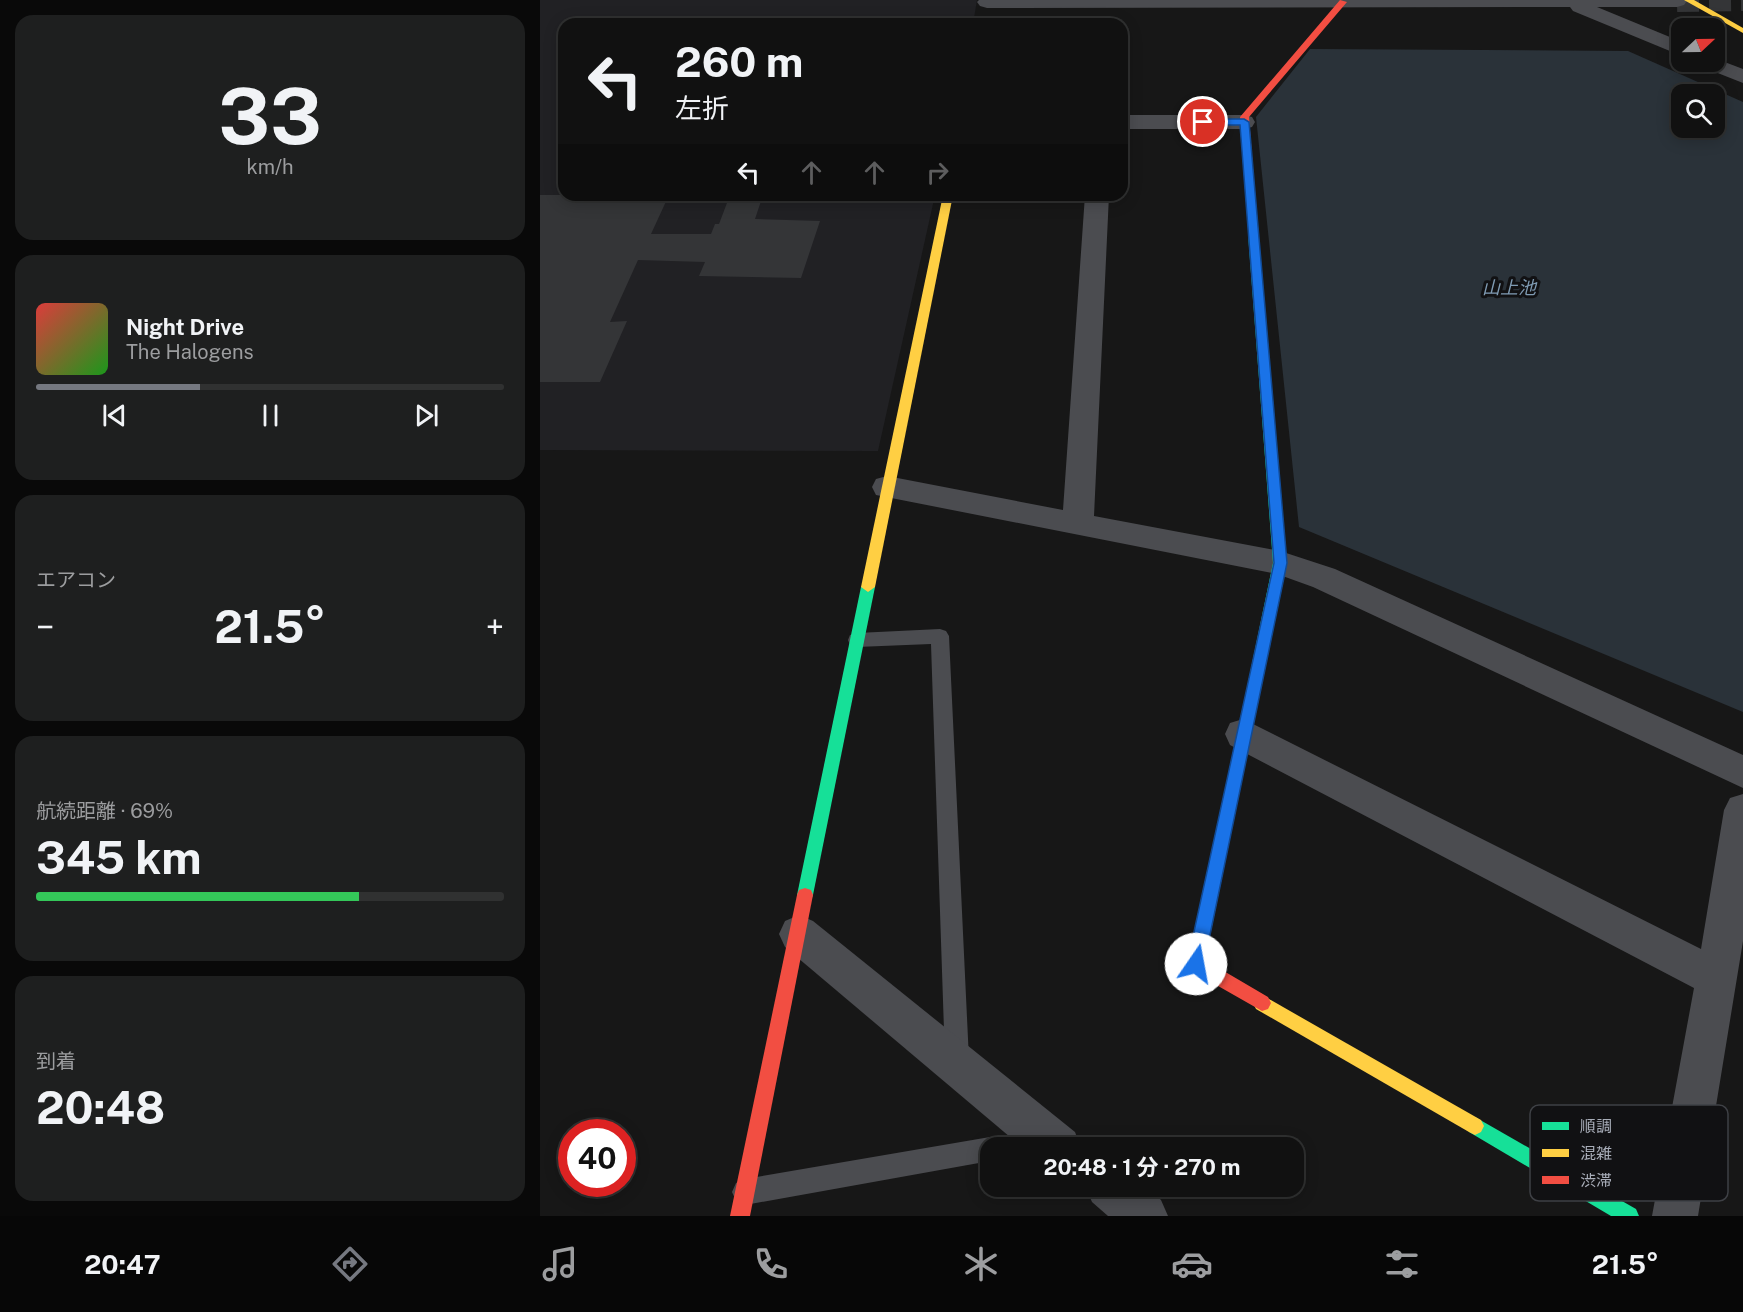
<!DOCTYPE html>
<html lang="ja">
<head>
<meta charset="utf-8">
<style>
	body { margin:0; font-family:"Public Sans","Noto Sans JP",sans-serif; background:#1e1f1f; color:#f1f3f6; height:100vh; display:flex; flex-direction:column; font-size:22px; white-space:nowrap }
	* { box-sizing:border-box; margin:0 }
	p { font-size:20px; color:#9c9d9f }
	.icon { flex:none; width:33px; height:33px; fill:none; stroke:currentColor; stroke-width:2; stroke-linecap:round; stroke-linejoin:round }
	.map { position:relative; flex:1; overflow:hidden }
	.sheet { display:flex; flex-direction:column; gap:15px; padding:15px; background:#090909; width:540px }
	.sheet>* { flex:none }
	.top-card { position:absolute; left:18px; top:18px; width:570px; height:183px; border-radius:18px; box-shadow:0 3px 15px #0003,0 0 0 2px #303131; background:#111; color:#f1f3f6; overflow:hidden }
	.needle { width:39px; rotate:68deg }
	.tools { position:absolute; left:1131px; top:18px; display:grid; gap:12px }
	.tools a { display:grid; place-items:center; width:54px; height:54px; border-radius:12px; background:#111; box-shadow:0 3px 15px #0003,0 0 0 2px #303131; font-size:30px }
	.speed { position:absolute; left:18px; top:1119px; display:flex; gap:12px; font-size:30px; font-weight:700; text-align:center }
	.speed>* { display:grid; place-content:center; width:78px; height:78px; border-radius:50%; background:#111; box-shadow:0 3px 15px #0003,0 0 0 2px #303131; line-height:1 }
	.speed .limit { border:9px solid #d22; background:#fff; color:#111 }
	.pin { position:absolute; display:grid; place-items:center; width:51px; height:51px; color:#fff; margin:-26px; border:3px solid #fff; border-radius:50%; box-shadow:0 2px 6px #0007 }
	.me { position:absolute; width:66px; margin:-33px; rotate:12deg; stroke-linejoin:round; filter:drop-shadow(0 0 4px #0008) }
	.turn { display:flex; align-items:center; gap:21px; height:126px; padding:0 18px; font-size:27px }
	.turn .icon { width:78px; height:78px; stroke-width:2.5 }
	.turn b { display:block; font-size:42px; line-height:51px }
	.lanes { display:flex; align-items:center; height:57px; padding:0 18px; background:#0003; justify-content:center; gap:30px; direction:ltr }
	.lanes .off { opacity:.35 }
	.big { font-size:45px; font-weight:700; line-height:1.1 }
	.sheet .card { flex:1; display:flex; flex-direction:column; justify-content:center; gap:9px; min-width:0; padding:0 21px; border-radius:18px; background:#1e1f1f }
	.sheet .dial { align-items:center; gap:0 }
	.dial b { font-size:78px; line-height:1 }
	.song { display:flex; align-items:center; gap:18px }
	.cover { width:72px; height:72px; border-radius:9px; background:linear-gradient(135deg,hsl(0 70% 55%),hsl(120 70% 35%)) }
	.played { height:6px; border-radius:3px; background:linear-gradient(90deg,#757880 35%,#303131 35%) }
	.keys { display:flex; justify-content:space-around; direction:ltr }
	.heat { display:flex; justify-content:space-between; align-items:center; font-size:33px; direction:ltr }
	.charge { height:9px; border-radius:4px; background:linear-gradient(90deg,#34c759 69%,#303131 0) }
	.trip { position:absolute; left:440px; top:1137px; width:324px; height:60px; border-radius:18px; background:#111; box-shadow:0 3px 15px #0003,0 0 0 2px #303131; font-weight:700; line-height:60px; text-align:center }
	.tabs { display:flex; height:96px; justify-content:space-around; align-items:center; background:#070707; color:#9c9d9f }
	.tabs .icon { width:42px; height:42px }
	.tabs .current { color:#757880 }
	.tabs b { font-size:27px; color:#f1f3f6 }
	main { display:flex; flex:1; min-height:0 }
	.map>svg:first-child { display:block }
</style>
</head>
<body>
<main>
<section class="sheet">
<div class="card dial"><b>33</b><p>km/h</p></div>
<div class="card">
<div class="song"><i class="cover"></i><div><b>Night Drive</b><p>The Halogens</p></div></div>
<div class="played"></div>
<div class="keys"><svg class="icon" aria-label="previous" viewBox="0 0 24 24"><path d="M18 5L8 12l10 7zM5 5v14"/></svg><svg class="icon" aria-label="pause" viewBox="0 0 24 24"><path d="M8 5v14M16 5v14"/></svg><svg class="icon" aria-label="next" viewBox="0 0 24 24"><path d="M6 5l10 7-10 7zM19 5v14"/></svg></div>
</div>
<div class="card"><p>エアコン</p>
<div class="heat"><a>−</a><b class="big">21.5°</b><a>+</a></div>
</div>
<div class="card"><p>航続距離 · 69%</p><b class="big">345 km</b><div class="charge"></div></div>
<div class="card"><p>到着</p><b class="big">20:48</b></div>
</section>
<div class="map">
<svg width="1203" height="1216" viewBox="0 0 1203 1216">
	<rect width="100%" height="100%" fill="#171717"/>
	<!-- built -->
	<path fill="#212124" d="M 0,0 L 437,0 L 433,24 L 24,24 L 24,195 L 395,195 L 338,451 L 0,450 Z"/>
	<!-- water -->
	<path fill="#2a3239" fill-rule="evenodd" d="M 770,49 L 1088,51 L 1203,102 L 1203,712 L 759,527 L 716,117 ZM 1142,94 L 1174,94 L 1174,128 L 1142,128 Z"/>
	<!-- building -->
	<path fill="#343537" d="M 0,195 L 129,195 L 111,234 L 171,234 L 175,224 L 179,224 L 190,195 L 223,195 L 215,219 L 280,221 L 261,278 L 159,276 L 165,262 L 98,260 L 70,322 L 87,321 L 60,382 L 0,382 Z"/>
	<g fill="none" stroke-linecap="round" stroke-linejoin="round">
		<!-- street-tunnel -->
		<path stroke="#343537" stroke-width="22" stroke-dasharray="22 10" stroke-linecap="butt" d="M 1137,1 L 1203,0"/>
		<!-- lane -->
		<g fill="#4b4c50" fill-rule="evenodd">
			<path d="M 400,629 L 406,631 L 409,636 L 429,1060 L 425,1068 L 417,1072 L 409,1068 L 405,1060 L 391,644 L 317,647 L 310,645 L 308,640 L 310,635 L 317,633 Z"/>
			<path d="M 501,1128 L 510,1131 L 513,1140 L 510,1148 L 450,1148 L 450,1161 L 205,1205 L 196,1201 L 192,1192 L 196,1183 L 205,1179 L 450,1137 L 454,1138 Z"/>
		</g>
		<!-- street -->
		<g fill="#4b4c50" fill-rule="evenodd">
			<path d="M 439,0 L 1146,0 L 1147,1 L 1144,5 L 1137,7 L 1057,7 L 1142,42 L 1142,56 L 1033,11 L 1030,7 L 447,8 L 440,6 L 437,2 Z"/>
			<path d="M 1174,58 L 1203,69 L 1203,83 L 1160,66 L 1157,62 L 1174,62 Z"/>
			<path d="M 582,115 L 704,115 L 712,117 L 715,122 L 712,127 L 704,129 L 582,129 Z"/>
			<path d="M 545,195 L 569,195 L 554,516 L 740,551 L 795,569 L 1203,755 L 1203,788 L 773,587 L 737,574 L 336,495 L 332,487 L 336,479 L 347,476 L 523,510 Z"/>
			<path d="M 703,719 L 1161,949 L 1184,810 L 1190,798 L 1203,794 L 1203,941 L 1158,1216 L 1112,1216 L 1154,988 L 690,745 L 685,734 L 690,723 Z"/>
			<path d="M 259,915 L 273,921 L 535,1132 L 541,1148 L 483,1148 L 245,947 L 239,934 L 245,921 Z"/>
			<path d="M 545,1186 L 605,1186 L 621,1200 L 628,1216 L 568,1216 L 552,1202 Z"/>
		</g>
		<!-- fast -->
		<g fill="#16e098" fill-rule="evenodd">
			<path d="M 713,231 L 718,234 L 747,563 L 723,678 L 721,682 L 711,682 L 709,678 L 733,563 L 708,234 Z"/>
			<path d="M 328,582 L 335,587 L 273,895 L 271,900 L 265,902 L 259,900 L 257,895 L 321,587 Z"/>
			<path d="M 935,1117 L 1096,1209 L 1099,1216 L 1071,1216 L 929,1132 L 926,1126 L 929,1120 Z"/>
		</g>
		<!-- slow -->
		<g fill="#ffcf43" fill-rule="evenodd">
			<path d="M 1144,0 L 1154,0 L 1203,28 L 1203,33 Z"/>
			<path d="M 403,195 L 413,195 L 335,587 L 328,592 L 321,587 Z"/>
			<path d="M 722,995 L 941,1120 L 944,1126 L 941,1132 L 935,1135 L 929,1132 L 716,1009 L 713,1003 L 716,997 Z"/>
		</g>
		<!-- jam -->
		<g fill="#f24e42" fill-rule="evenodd">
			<path d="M 800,0 L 807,2 L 709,117 L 718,234 L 717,236 L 709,236 L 700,117 Z"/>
			<path d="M 716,672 L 721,674 L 723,678 L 665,960 L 728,997 L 731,1003 L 728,1009 L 722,1011 L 650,970 L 648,964 L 709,678 L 711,674 Z"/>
			<path d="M 265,888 L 271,890 L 273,895 L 210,1216 L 190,1216 L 257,895 L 259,890 Z"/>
		</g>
	</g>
	<!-- route -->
	<path fill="#1a73e8" stroke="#114b97" stroke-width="1.5" d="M 704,119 L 709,122 L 747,563 L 664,964 L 662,970 L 656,973 L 650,970 L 647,964 L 734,563 L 700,125 L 663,125 L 659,122 L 663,119 Z"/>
	<g text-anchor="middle" stroke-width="6" stroke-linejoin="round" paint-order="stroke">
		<!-- far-water labels -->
		<g font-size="18" font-style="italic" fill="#7f9bb3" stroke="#111113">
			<text x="969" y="294">山上池</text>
		</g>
	</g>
	<!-- legend -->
	<rect x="990" y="1105" width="198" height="96" rx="9" fill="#111113" stroke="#3e4045" stroke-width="1.5"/>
	<rect x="1002" y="1122" width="27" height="8" fill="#16e098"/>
	<rect x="1002" y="1149" width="27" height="8" fill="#ffcf43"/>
	<rect x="1002" y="1176" width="27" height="8" fill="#f24e42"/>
	<g font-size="16" fill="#a8adb8">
		<text x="1040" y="1132">順調</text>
		<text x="1040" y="1159">混雑</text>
		<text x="1040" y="1186">渋滞</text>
	</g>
</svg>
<div class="tools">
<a><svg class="needle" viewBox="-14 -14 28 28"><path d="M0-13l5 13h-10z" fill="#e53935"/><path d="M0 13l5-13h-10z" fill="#9c9d9f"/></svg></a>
<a><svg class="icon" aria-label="search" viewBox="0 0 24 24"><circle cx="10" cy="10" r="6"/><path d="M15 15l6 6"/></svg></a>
</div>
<div class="speed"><div class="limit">40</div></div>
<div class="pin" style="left:663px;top:122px;background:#d93025"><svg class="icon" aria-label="arrive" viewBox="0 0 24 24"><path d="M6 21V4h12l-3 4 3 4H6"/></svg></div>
<svg class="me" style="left:656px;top:964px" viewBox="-20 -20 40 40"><circle r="19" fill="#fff"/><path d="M0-13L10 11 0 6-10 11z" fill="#1a73e8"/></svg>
<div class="trip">20:48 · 1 分 · 270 m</div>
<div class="top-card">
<div class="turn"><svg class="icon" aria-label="left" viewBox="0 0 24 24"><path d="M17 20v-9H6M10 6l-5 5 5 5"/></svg><div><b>260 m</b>左折</div></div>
<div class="lanes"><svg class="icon" aria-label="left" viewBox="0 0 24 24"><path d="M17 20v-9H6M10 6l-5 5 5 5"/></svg><svg class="icon off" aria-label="ahead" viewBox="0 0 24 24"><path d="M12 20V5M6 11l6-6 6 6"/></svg><svg class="icon off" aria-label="ahead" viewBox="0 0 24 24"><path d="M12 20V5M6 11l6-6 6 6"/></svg><svg class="icon off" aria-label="right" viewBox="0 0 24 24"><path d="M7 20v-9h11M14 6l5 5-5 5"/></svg></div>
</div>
</div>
</main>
<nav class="tabs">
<b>20:47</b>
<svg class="icon current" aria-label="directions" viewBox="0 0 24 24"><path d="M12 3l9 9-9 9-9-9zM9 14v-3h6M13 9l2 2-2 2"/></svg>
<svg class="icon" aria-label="music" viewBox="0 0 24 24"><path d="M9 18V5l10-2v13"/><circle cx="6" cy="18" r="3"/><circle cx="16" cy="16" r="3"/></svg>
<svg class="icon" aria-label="phone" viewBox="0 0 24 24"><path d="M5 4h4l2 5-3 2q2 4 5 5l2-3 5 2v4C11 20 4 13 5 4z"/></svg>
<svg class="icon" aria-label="climate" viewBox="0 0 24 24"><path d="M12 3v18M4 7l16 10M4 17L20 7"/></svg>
<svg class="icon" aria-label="car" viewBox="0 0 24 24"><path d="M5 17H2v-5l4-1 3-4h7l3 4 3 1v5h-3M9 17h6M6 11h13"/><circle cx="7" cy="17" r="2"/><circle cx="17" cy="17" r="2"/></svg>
<svg class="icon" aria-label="filters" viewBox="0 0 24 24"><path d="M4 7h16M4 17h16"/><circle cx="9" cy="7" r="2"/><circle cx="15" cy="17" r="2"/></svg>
<b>21.5°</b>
</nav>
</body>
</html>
